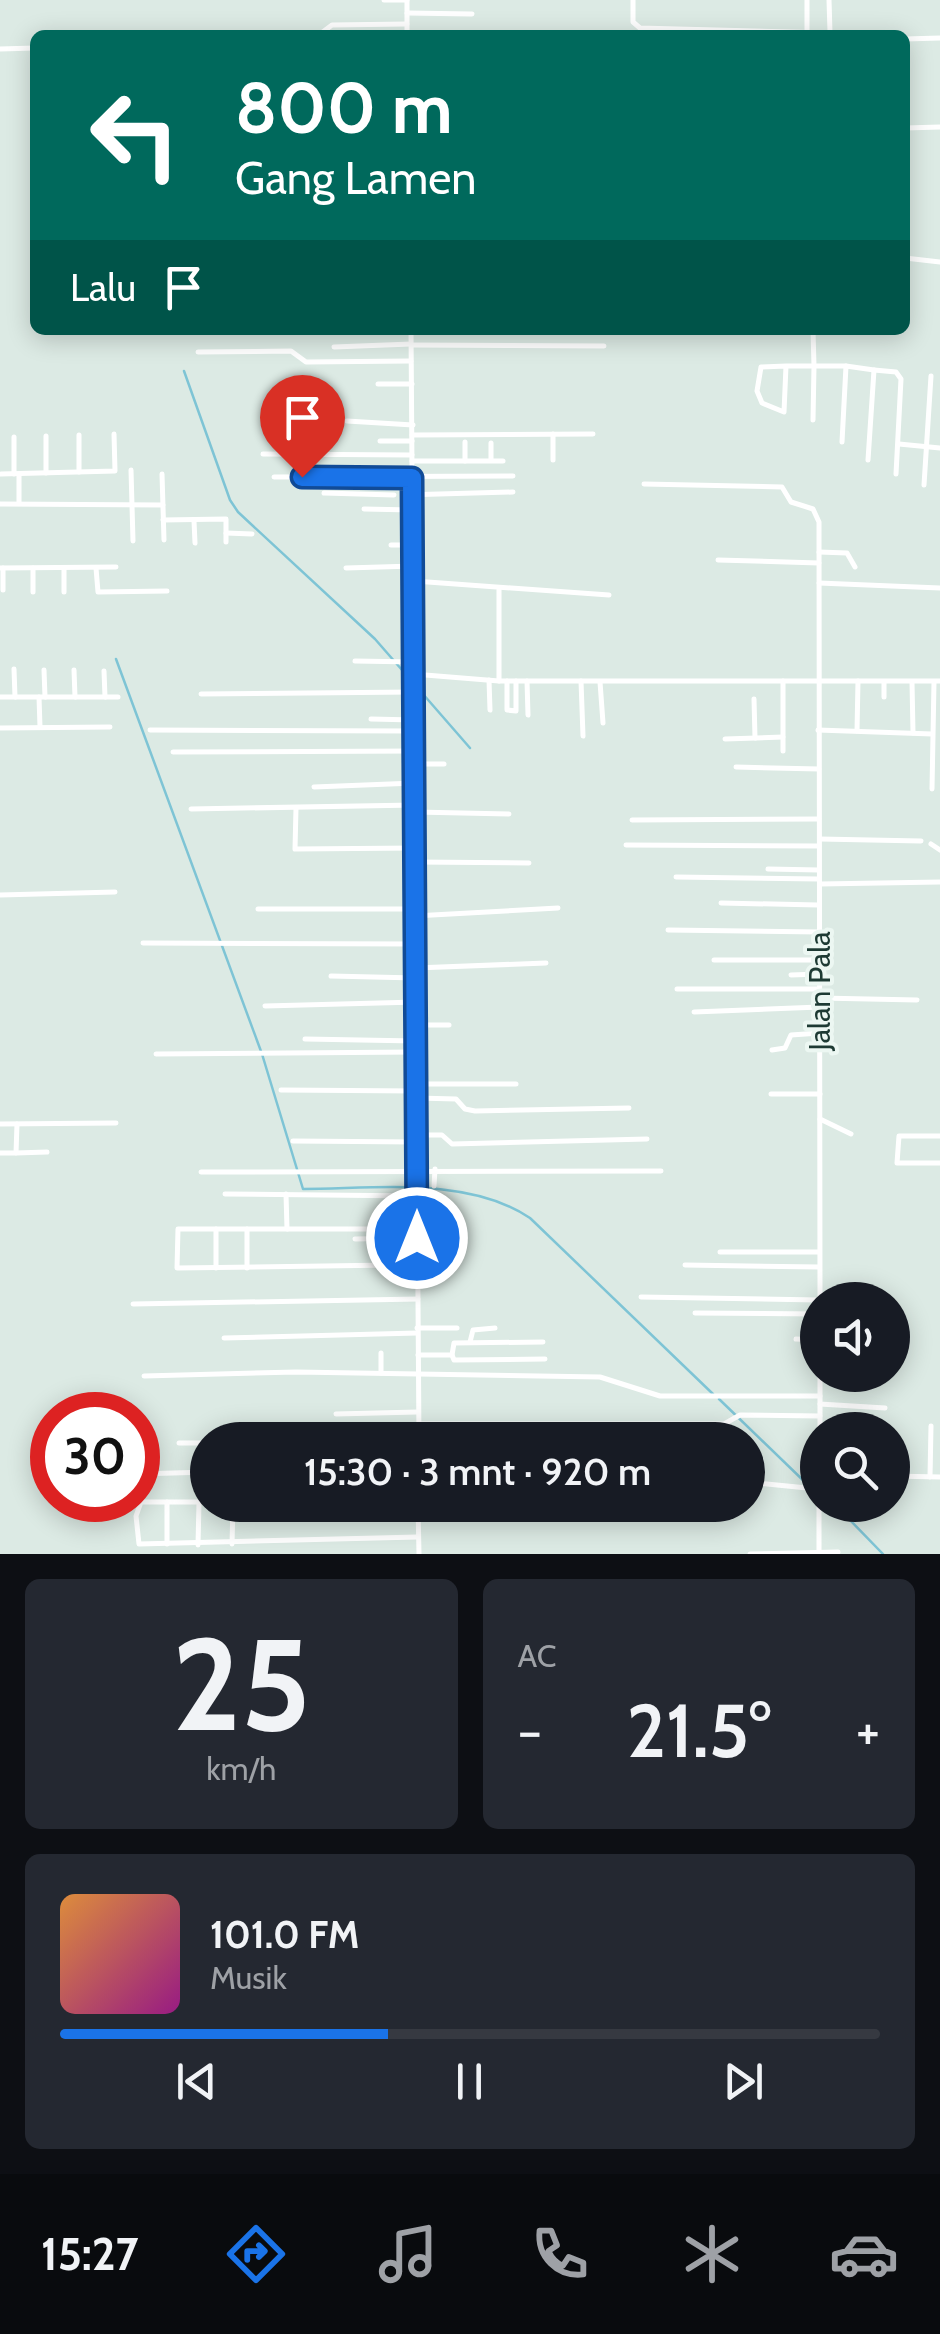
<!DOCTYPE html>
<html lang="id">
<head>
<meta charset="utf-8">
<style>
	body { margin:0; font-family:Cabin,sans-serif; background:#242831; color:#f1f3f6; height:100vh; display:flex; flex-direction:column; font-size:38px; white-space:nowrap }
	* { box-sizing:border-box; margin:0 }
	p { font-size:32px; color:#9ea1a6 }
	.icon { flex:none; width:55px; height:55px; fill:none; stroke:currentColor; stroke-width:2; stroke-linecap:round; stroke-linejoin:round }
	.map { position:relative; height:1554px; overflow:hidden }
	.panel { display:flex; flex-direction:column; gap:25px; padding:25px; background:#0d0f14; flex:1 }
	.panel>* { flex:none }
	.banner { position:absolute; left:30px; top:30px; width:880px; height:305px; border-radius:15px; box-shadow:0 5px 25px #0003; background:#00695c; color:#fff; overflow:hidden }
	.fabs { position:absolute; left:800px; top:1282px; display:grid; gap:20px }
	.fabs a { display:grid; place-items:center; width:110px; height:110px; border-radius:50%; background:#171b24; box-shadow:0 5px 25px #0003; font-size:50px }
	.speed { position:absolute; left:30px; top:1392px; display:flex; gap:20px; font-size:50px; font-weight:700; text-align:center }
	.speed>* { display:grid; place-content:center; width:130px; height:130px; border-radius:50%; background:#171b24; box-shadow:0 5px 25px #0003; line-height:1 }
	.speed .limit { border:15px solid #d22; background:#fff; color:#111 }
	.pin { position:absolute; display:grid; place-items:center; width:85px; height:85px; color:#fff; margin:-102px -42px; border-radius:50% 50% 50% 0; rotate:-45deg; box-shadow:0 0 10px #0007 }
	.pin .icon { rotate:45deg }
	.me { position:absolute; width:110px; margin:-55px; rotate:0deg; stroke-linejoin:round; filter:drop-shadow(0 0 8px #0008) }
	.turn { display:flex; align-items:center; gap:35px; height:210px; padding:0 40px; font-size:45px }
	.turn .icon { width:130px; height:130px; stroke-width:2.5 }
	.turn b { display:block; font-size:70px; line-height:85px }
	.then { display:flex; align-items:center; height:95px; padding:0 40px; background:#0003; gap:20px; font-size:38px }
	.big { font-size:75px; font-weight:600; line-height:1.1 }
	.panel .tile { flex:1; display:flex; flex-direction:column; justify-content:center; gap:15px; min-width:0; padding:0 35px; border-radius:15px; background:#242831 }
	.panel .dial { align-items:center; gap:0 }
	.dial b { font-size:130px; line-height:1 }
	.song { display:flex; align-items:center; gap:30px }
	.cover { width:120px; height:120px; border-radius:15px; background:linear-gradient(135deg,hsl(30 70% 55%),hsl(310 70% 35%)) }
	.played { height:10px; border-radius:5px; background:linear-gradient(90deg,#1a73e8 40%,#363941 40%) }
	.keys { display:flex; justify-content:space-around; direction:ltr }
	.heat { display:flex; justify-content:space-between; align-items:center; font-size:55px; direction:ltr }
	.panel .tiles { flex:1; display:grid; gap:25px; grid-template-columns:1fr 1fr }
	.tile:last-child { grid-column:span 2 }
	.trip { position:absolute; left:190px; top:1422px; width:575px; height:100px; border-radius:50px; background:#171b24; box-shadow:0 5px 25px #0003; font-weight:600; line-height:100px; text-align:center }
	.menu { display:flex; height:160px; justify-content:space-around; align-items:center; background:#090b0e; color:#9ea1a6 }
	.menu .icon { width:70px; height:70px }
	.menu .selected { color:#1a73e8 }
	.menu b { font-size:45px; color:#f1f3f6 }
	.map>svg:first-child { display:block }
</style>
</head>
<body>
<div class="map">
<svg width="940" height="1554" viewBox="0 0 940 1554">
	<rect width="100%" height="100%" fill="#dceae4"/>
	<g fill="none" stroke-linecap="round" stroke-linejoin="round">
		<!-- stream -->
		<g stroke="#7ec4d5" stroke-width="2.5">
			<path d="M 184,371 L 230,500 L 238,512 L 375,639 L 470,748"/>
			<path d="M 116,659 L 262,1054 L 303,1189 C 375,1189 468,1176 530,1218 L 713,1394"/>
			<path d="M 719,1399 L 808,1485"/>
			<path d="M 836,1505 L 844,1513"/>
			<path d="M 847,1517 L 883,1554"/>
		</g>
		<!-- minor -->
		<g stroke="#fff" stroke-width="5">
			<path d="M 384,0 L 407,0"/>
			<path d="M 633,0 L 633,22 L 640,28 L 830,33"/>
			<path d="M 807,0 L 807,32"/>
			<path d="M 829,0 L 830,32"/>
			<path d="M 407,13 L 472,14"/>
			<path d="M 181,35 L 188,35"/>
			<path d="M 216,35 L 320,34 L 332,25 L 407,24"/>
			<path d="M 407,35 L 407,0"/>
			<path d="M 905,39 L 940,38"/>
			<path d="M 0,49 L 35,48"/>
			<path d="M 905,128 L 940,127"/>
			<path d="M 905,258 L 940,262"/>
			<path d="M 411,330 L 419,1440"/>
			<path d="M 411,345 L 604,346"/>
			<path d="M 334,347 L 411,344"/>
			<path d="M 198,352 L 291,351 L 306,362 L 411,361"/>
			<path d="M 786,366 L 761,367 L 757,391 L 762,403 L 784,412 L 786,366 L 814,366 L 813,330"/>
			<path d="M 378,384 L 412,384"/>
			<path d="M 813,420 L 814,366 L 846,366"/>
			<path d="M 347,421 L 413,425"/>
			<path d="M 553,434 L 553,460"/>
			<path d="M 79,435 L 79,472"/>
			<path d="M 412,435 L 593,434"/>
			<path d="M 46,436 L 46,473"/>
			<path d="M 380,441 L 412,441"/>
			<path d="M 842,442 L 846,366 L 874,370"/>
			<path d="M 899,444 L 940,448"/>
			<path d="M 263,454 L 412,455"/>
			<path d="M 491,460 L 491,443"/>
			<path d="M 868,460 L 874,370 L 896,372 L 901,379 L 896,474"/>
			<path d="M 412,461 L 503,461"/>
			<path d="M 465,461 L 465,442"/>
			<path d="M 131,470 L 133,541"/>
			<path d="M 1,474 L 115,471 L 114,434"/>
			<path d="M 14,474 L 14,437"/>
			<path d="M 19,474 L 19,503"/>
			<path d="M 162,474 L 164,540"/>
			<path d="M 274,477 L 513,476"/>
			<path d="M 644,484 L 782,487 L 791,502 L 813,509 L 819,522 L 820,1300"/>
			<path d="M 924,485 L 931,376"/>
			<path d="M 324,493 L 394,495"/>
			<path d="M 403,495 L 513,492"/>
			<path d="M 0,504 L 163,505"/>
			<path d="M 364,509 L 412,510"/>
			<path d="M 163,520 L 226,519 L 226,542"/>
			<path d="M 194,521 L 195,543"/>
			<path d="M 226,533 L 252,534"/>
			<path d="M 391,545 L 413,545"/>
			<path d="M 819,552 L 847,553 L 855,567"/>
			<path d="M 718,560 L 819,563"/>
			<path d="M 0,568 L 116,567"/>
			<path d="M 3,568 L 3,590"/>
			<path d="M 64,568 L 64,592"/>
			<path d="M 96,568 L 98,592 L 167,591"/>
			<path d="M 346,568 L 414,566"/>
			<path d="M 414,581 L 609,595"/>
			<path d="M 819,583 L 940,588"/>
			<path d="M 499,590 L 499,681"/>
			<path d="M 33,592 L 33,568"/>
			<path d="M 355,661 L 414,662"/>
			<path d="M 14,669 L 15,697"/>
			<path d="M 44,670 L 45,697"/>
			<path d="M 74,670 L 75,697"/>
			<path d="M 104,671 L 105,697"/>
			<path d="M 413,674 L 499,681 L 940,681"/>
			<path d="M 489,680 L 490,710"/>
			<path d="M 507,681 L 507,710 L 516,711 L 516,681"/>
			<path d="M 527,681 L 528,715"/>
			<path d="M 581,681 L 583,736"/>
			<path d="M 783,681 L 783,751"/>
			<path d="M 600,682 L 603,723"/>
			<path d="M 884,682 L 884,697"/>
			<path d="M 912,682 L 913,733"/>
			<path d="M 201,694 L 413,692"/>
			<path d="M 0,697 L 118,697"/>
			<path d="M 39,697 L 40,727"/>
			<path d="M 754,699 L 755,738"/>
			<path d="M 371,719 L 414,720"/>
			<path d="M 0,728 L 110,727"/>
			<path d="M 150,730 L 414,731"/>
			<path d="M 818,730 L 932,734"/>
			<path d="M 857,731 L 858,681"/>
			<path d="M 725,739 L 783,737"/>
			<path d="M 173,752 L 415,751"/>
			<path d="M 415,764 L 444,764"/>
			<path d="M 736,767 L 819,769"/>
			<path d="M 314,787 L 415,783"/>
			<path d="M 932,789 L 934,682"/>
			<path d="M 296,808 L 295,849 L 416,848"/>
			<path d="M 191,809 L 415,805"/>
			<path d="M 415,812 L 509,814"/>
			<path d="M 632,820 L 819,819"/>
			<path d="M 820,839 L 921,841"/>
			<path d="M 931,844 L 940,850"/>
			<path d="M 626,845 L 819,846"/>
			<path d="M 415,862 L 529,863"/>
			<path d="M 768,869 L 819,870"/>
			<path d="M 676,877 L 818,879"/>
			<path d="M 820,884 L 940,882"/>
			<path d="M 0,895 L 115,892"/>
			<path d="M 721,903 L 818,905"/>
			<path d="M 258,909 L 414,909"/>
			<path d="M 414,916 L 558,908"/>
			<path d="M 668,930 L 820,932"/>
			<path d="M 143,943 L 415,944"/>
			<path d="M 714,960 L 820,960"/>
			<path d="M 415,968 L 546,963"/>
			<path d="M 791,975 L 820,974"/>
			<path d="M 331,976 L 416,978"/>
			<path d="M 677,989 L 819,989"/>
			<path d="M 820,998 L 917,1000"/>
			<path d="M 265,1006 L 417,1002"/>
			<path d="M 694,1012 L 820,1007"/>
			<path d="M 417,1025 L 449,1025"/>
			<path d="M 305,1039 L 416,1041"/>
			<path d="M 772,1050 L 785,1048 L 791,1035 L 820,1033"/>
			<path d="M 156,1054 L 416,1052"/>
			<path d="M 416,1084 L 516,1084"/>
			<path d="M 281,1090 L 416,1091"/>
			<path d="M 771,1094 L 820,1094"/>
			<path d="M 417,1098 L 456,1099 L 465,1109 L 475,1111 L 629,1108"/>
			<path d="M 820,1119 L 851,1134"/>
			<path d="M 0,1124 L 116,1123"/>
			<path d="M 416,1135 L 442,1135 L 452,1144 L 647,1139"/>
			<path d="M 940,1136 L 899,1136 L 897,1163 L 940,1163"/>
			<path d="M 293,1141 L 416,1142"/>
			<path d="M 0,1153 L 16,1153 L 17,1124"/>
			<path d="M 16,1153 L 47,1152"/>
			<path d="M 201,1172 L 661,1171"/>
			<path d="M 434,1186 L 435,1169"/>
			<path d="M 225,1194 L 417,1196"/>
			<path d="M 286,1194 L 287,1229"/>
			<path d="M 216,1229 L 216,1268"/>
			<path d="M 247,1229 L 247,1268"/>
			<path d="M 417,1229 L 178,1229 L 177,1268 L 392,1265 L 417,1254 L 458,1250"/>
			<path d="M 355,1239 L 417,1238"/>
			<path d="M 720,1252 L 819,1252"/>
			<path d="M 685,1265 L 819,1267"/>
			<path d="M 417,1268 L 428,1268"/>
			<path d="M 641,1297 L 818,1300"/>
			<path d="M 133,1304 L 418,1299"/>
			<path d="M 695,1313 L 818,1314"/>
			<path d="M 417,1328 L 457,1328"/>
			<path d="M 224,1338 L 417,1333"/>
			<path d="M 796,1339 L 818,1340"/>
			<path d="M 470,1342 L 473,1330 L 495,1328"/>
			<path d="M 418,1355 L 452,1355 L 454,1343 L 543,1342"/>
			<path d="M 452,1355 L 454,1360 L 545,1359"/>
			<path d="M 381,1373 L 381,1353"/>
			<path d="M 820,1375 L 820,1430"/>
			<path d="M 144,1376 L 296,1372 L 600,1377 L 660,1396 L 820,1396"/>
			<path d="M 820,1404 L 885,1408"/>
			<path d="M 336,1414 L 417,1412"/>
			<path d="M 418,1424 L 724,1424 L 740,1415 L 820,1416"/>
			<path d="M 298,1440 L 418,1437"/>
			<path d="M 179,1443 L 208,1443"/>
			<path d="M 138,1474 L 208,1472"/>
			<path d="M 892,1476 L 940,1477"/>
			<path d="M 930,1477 L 931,1426"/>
			<path d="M 748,1482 L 807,1488 L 818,1496"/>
			<path d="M 208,1502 L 141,1502 L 136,1516 L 139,1544 L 417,1537"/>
			<path d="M 418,1505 L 419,1554"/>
			<path d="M 819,1505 L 819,1551"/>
			<path d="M 167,1544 L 167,1502"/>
			<path d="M 232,1544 L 233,1505"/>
			<path d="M 198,1545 L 199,1503"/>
			<path d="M 750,1554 L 838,1552"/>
		</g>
	</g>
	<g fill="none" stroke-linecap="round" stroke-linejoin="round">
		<defs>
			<path id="route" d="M 302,477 L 412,478 L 417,1238"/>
		</defs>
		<!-- route casing -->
		<use href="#route" stroke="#114b97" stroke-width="25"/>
		<!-- route -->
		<use href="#route" stroke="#1a73e8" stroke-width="18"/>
	</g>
	<g text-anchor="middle" stroke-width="8" stroke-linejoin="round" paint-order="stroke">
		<!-- street labels -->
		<g font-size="30" fill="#1d3a33" stroke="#ecf7f2">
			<text transform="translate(820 991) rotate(-90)" y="10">Jalan Pala</text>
		</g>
	</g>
</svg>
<div class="fabs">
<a><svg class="icon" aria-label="sound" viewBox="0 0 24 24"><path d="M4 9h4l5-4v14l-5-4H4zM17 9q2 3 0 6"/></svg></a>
<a><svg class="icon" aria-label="search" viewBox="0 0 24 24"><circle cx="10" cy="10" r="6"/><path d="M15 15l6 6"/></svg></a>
</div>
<div class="speed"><div class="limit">30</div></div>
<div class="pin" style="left:302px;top:477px;background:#d93025"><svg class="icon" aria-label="arrive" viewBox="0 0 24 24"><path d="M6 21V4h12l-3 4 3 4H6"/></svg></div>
<svg class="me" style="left:417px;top:1238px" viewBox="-20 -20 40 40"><circle r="17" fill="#1a73e8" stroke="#fff" stroke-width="3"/><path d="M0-11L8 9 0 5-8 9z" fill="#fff"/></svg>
<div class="trip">15:30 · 3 mnt · 920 m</div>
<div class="banner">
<div class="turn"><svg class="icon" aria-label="left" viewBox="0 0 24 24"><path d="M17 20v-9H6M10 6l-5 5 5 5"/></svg><div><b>800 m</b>Gang Lamen</div></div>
<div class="then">Lalu<svg class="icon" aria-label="arrive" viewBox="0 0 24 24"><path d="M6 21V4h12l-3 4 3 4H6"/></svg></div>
</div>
</div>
<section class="panel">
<div class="tiles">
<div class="tile dial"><b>25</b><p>km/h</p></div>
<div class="tile"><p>AC</p>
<div class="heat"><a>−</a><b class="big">21.5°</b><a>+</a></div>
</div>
<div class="tile">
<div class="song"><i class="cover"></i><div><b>101.0 FM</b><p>Musik</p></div></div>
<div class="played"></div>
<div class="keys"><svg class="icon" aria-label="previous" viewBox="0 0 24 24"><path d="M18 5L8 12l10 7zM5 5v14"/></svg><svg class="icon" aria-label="pause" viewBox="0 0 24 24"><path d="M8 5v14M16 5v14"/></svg><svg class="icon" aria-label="next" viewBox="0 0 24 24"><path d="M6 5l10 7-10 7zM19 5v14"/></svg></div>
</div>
</div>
</section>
<nav class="menu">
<b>15:27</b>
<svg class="icon selected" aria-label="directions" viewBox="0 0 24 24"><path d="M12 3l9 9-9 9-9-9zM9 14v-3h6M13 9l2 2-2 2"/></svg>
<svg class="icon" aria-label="music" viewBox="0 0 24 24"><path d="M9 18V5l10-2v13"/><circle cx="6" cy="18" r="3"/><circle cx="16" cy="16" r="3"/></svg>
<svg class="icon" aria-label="phone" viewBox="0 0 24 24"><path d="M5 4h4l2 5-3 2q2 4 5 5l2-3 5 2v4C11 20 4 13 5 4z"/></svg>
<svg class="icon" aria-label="climate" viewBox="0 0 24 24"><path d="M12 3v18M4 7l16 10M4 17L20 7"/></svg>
<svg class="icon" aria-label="car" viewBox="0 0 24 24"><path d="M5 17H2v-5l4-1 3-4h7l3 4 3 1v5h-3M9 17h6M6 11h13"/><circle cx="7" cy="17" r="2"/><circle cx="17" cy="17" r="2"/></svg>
</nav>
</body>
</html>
